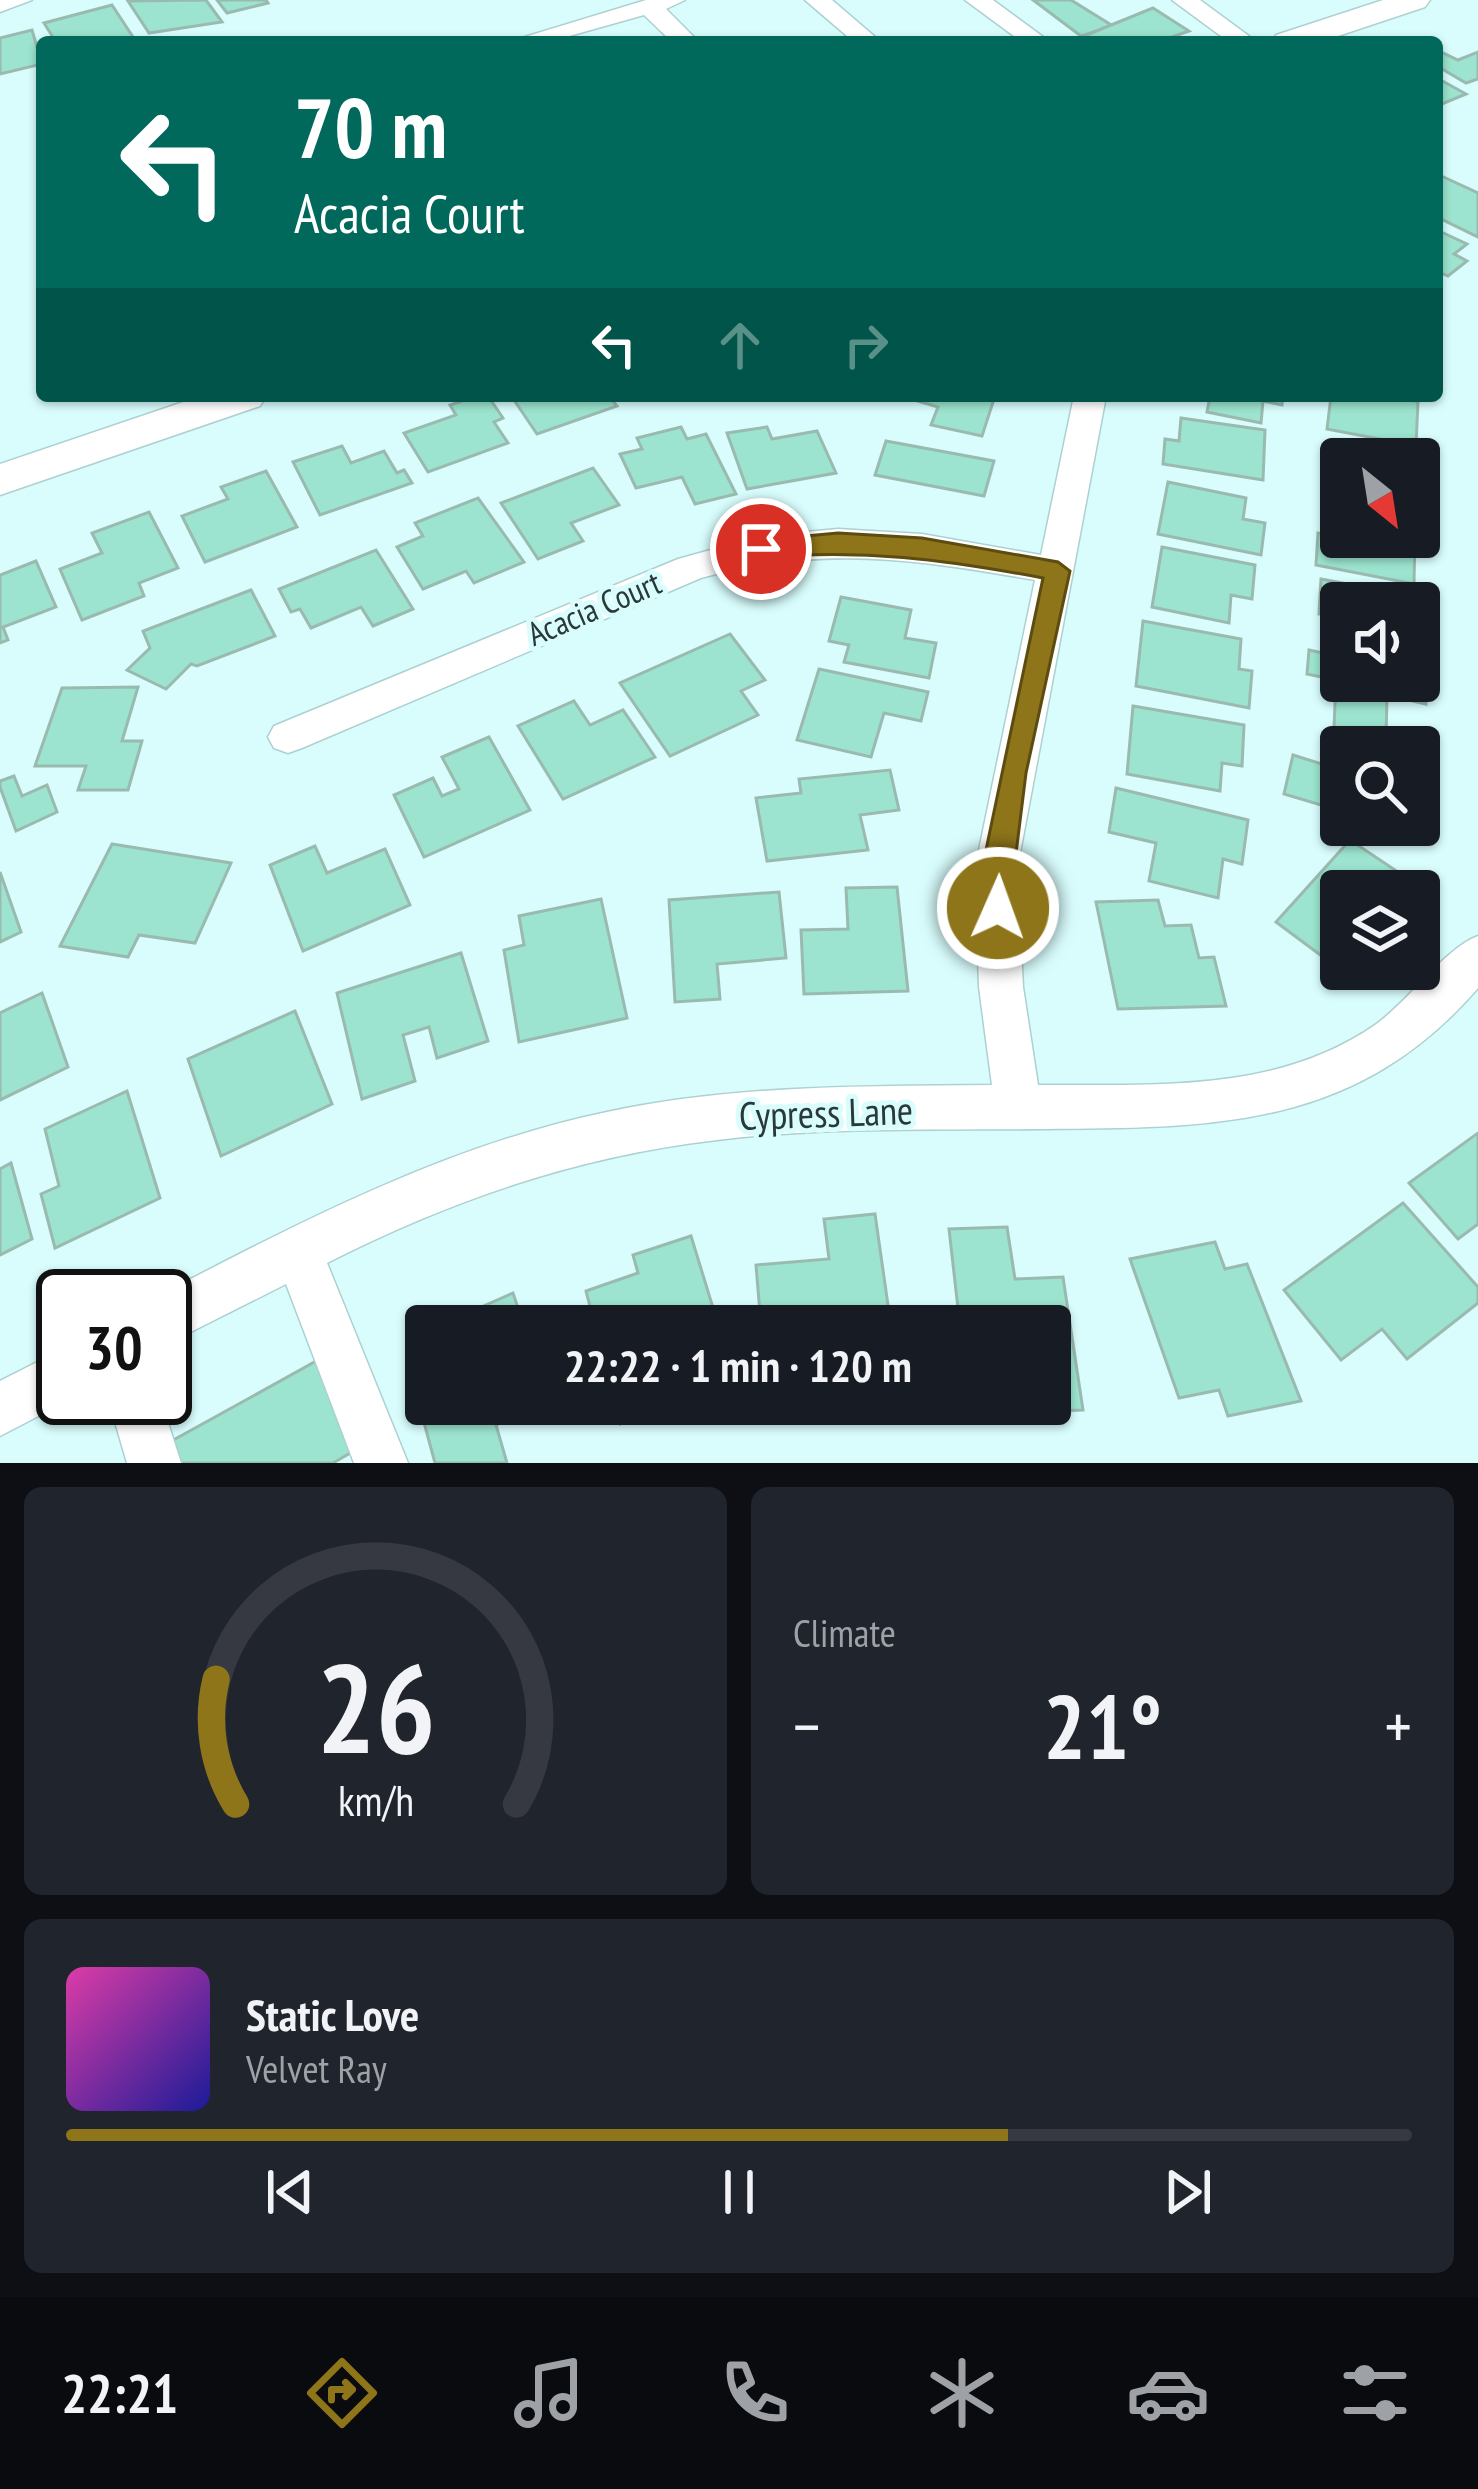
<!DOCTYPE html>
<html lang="en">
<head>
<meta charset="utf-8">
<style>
	body { margin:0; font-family:"PT Sans Narrow",sans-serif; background:#20242c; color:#f1f3f6; height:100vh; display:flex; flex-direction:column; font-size:45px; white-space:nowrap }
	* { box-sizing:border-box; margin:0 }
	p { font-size:39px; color:#9ea1a6 }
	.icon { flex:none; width:66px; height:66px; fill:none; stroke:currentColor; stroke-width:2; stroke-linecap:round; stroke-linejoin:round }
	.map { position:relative; height:1463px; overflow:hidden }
	.details { display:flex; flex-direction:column; gap:24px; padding:24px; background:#0d0f14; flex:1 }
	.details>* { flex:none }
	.guide { position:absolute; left:36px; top:36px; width:1407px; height:366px; border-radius:12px; box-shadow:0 3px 9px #0004; background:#00695c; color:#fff; overflow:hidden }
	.needle { width:78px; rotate:150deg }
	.tools { position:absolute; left:1320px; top:438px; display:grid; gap:24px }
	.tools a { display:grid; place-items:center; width:120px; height:120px; border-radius:12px; background:#171b24; box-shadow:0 3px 9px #0004; font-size:60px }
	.speed { position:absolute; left:36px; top:1269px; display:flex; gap:24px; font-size:60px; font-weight:700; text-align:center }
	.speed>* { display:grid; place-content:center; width:156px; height:156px; border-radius:50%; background:#171b24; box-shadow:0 3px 9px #0004; line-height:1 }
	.speed .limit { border:6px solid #111; border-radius:18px; background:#fff; color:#111 }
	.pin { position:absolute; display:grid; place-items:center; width:102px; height:102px; color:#fff; margin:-51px; border:6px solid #fff; border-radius:50%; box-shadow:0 3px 12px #0007 }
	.me { position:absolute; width:132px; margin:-66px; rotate:2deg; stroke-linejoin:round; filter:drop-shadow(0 0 9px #0008) }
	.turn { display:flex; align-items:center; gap:42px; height:252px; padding:0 60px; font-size:54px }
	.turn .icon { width:156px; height:156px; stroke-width:2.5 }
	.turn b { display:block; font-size:84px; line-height:102px }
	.lanes { display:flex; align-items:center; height:114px; padding:0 60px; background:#0003; justify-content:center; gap:60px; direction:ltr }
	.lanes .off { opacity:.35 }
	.big { font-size:90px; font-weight:700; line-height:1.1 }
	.details .card { flex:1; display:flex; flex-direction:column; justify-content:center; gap:18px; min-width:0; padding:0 42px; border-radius:18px; background:#20242c }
	.details .dial { align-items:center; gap:0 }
	.dial svg { height:312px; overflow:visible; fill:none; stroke:#363941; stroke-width:7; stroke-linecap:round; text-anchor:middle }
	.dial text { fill:#f1f3f6; stroke:none }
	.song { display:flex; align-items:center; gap:36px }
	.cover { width:144px; height:144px; border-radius:18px; background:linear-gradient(135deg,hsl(320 70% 55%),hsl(240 70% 35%)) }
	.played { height:12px; border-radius:6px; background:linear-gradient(90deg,#8e7519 70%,#363941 70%) }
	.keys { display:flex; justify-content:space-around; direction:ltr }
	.heat { display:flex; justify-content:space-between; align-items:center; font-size:66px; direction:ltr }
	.details .tiles { flex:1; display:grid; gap:24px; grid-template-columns:1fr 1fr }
	.card:last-child { grid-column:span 2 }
	.trip { position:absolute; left:405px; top:1305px; width:666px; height:120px; border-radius:12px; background:#171b24; box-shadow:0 3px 9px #0004; font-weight:700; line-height:120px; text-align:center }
	.menu { display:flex; height:192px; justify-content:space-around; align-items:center; background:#090b0e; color:#9ea1a6 }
	.menu .icon { width:84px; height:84px }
	.menu .selected { color:#8e7519 }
	.menu b { font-size:54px; color:#f1f3f6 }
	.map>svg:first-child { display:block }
</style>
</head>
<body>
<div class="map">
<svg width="1478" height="1463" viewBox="0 0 1478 1463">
	<rect width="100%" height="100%" fill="#d9fdfd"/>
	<!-- building -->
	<g fill="#9ce4cf" stroke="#9abab0" stroke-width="3">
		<path d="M 206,0 L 222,22 L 149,33 L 128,1 Z"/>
		<path d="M 217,0 L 266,0 L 268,3 L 227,13 Z"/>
		<path d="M 1033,0 L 1071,0 L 1113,26 L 1081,36 Z"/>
		<path d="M 112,5 L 135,40 L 56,42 L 44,23 Z"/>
		<path d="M 1153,8 L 1189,31 L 1158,42 L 1092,42 L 1084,36 Z"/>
		<path d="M 32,30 L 42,64 L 0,74 L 0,38 Z"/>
		<path d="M 1437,50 L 1458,60 L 1478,52 L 1478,79 L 1466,83 L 1437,66 Z"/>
		<path d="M 1437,78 L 1466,94 L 1437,106 Z"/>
		<path d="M 1437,174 L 1478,193 L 1478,237 L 1437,217 Z"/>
		<path d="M 1437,230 L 1467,244 L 1454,254 L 1467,261 L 1448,276 L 1437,271 Z"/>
		<path d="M 477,396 L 488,396 L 503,418 L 494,422 L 508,443 L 428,472 L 404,433 L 456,415 L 450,405 Z"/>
		<path d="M 609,396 L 617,406 L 537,434 L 512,397 Z"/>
		<path d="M 901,396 L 995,396 L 982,436 L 931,425 L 938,407 Z"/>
		<path d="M 1210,396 L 1283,396 L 1282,405 L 1263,401 L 1261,423 L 1207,412 Z"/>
		<path d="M 1331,396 L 1418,401 L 1416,446 L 1327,429 Z"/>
		<path d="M 1181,418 L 1265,430 L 1263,480 L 1163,464 L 1165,439 L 1179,441 Z"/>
		<path d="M 681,427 L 687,439 L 706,434 L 736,494 L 695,504 L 682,477 L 636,488 L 620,454 L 642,449 L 637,438 Z"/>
		<path d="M 767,427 L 772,439 L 817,431 L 836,473 L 747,489 L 727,433 Z"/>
		<path d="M 886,441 L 994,461 L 984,496 L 875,475 Z"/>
		<path d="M 342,446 L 351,463 L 384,451 L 397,473 L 404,470 L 412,483 L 320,515 L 293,462 Z"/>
		<path d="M 593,468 L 619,505 L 571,523 L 583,541 L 538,559 L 501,503 Z"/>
		<path d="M 266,471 L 297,527 L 205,562 L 182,516 L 228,499 L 221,487 Z"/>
		<path d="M 1168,482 L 1246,498 L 1243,519 L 1265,523 L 1261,555 L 1158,534 Z"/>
		<path d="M 478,498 L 524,562 L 474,583 L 466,571 L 423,589 L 397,547 L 423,536 L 415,523 Z"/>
		<path d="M 149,512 L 178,568 L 139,583 L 144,596 L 82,620 L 60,569 L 102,553 L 92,533 Z"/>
		<path d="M 1339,514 L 1341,537 L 1415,537 L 1414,584 L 1316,565 L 1318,533 L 1338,537 Z"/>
		<path d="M 1162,547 L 1255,565 L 1252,599 L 1231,595 L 1229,623 L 1152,607 Z"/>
		<path d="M 376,550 L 413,609 L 373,626 L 361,607 L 311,628 L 300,609 L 291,612 L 279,589 Z"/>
		<path d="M 36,561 L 56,607 L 3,627 L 8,640 L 0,643 L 0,575 Z"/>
		<path d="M 1321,579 L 1422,598 L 1422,655 L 1419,603 L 1341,603 L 1341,618 L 1319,614 Z"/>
		<path d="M 251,590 L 275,636 L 197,666 L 191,664 L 166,689 L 127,670 L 150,648 L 143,631 Z"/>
		<path d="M 841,597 L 911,610 L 905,638 L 936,643 L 929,678 L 844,662 L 849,645 L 829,641 Z"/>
		<path d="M 1143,621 L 1241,639 L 1239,669 L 1252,671 L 1249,708 L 1136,686 Z"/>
		<path d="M 730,634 L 765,680 L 741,691 L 758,715 L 670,756 L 620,683 Z"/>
		<path d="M 1309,650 L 1341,657 L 1341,681 L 1419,681 L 1419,673 L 1426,674 L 1426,704 L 1387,695 L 1386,739 L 1334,728 L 1336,680 L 1307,674 Z"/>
		<path d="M 819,669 L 928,692 L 921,721 L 884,713 L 871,757 L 797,740 Z"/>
		<path d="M 138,687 L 122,741 L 142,741 L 128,790 L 78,790 L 86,766 L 35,766 L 62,688 Z"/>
		<path d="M 574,701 L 590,725 L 623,710 L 655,757 L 563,799 L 518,726 Z"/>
		<path d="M 1133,706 L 1244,725 L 1242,766 L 1222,763 L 1220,791 L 1127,774 Z"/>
		<path d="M 489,737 L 530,810 L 424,857 L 394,795 L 433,778 L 442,796 L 459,789 L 442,757 Z"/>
		<path d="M 1293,755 L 1341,770 L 1341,811 L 1284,794 Z"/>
		<path d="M 1419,761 L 1432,765 L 1426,797 L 1419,795 Z"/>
		<path d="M 890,770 L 899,810 L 860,815 L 868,850 L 767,861 L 756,798 L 801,793 L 799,779 Z"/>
		<path d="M 14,776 L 22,796 L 47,785 L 57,812 L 16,831 L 0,787 L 0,781 Z"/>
		<path d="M 1116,788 L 1248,820 L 1242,864 L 1223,859 L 1218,898 L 1149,881 L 1156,843 L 1109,832 Z"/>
		<path d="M 1350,840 L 1401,874 L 1386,891 L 1341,891 L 1341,943 L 1327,960 L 1276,922 Z"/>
		<path d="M 112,844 L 231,863 L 195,943 L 139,935 L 128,957 L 60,946 Z"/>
		<path d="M 315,846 L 327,873 L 385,849 L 410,905 L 303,951 L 270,865 Z"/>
		<path d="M 0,872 L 21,932 L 0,942 Z"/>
		<path d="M 897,887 L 908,991 L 804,994 L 801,930 L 848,929 L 846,888 Z"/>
		<path d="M 779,892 L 786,958 L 717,964 L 720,999 L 675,1002 L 669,900 Z"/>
		<path d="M 601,899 L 627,1018 L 519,1042 L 504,950 L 524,945 L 519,916 Z"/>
		<path d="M 1158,900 L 1165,926 L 1191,925 L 1199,958 L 1214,957 L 1226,1006 L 1118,1009 L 1096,902 Z"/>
		<path d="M 461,953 L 488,1041 L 437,1058 L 429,1027 L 403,1035 L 415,1081 L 362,1099 L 337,993 Z"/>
		<path d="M 42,993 L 68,1067 L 0,1100 L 0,1013 Z"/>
		<path d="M 295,1011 L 332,1104 L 221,1156 L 188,1059 Z"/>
		<path d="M 127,1091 L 160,1198 L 55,1248 L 41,1194 L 59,1186 L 45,1129 Z"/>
		<path d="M 1478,1133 L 1478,1224 L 1458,1239 L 1409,1183 Z"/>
		<path d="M 11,1163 L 32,1239 L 0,1255 L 0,1169 Z"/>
		<path d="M 1403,1203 L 1478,1287 L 1478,1303 L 1407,1359 L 1382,1329 L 1341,1360 L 1284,1290 Z"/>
		<path d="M 875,1214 L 891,1326 L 761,1326 L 756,1265 L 829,1259 L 824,1219 Z"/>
		<path d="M 1007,1227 L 1015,1279 L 1063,1277 L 1083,1410 L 969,1414 L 968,1404 L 1050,1404 L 1050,1326 L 960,1326 L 949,1229 Z"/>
		<path d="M 691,1236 L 718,1324 L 595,1326 L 586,1291 L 638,1273 L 633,1255 Z"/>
		<path d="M 1215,1242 L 1225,1269 L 1247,1264 L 1301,1401 L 1228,1416 L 1219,1390 L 1179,1398 L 1130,1259 Z"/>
		<path d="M 513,1293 L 524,1326 L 456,1326 L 454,1319 Z"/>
		<path d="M 329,1354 L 364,1445 L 333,1463 L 174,1463 L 168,1443 Z"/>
		<path d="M 426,1376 L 426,1404 L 543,1404 L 496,1425 L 507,1463 L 435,1463 L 413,1382 Z"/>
		<path d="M 615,1404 L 676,1404 L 620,1424 Z"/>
	</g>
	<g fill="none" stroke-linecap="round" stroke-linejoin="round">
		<defs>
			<g id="minor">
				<path d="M 0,0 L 32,0 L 0,12 Z"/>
				<path d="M 646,0 L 685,0 L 666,9 L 699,42 L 672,42 L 644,15 L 548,42 L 508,42 Z"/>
				<path d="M 805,0 L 832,0 L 881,42 L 854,42 Z"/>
				<path d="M 965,0 L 993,0 L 1050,42 L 1022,42 Z"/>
				<path d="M 1172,0 L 1200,0 L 1257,42 L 1229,42 Z"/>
				<path d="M 1074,396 L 1106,396 L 1017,869 L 1023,987 L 1038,1085 C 1154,1084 1275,1094 1375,1025 C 1408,1002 1445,948 1478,936 L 1478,988 C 1357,1128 1216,1128 1045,1129 C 936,1130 825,1127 717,1140 C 578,1156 451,1200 327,1263 L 408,1463 L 354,1463 L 286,1284 L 165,1345 L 165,1296 L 158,1296 C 302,1221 448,1145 607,1112 C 733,1085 864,1086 992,1085 L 979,987 L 975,869 L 1035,580 C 915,559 821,545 701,578 L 302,748 L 288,753 L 274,748 L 268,737 L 274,726 L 678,559 L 761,536 L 838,529 L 922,534 L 1041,555 Z"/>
				<path d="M 63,1349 L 63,1398 L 73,1398 L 0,1436 L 0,1381 Z"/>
				<path d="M 108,1398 L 160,1398 L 181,1463 L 127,1463 Z"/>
			</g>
			<g id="major">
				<path d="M 1383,0 L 1430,0 L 1425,7 L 1320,42 L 1272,42 L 1276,35 Z"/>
				<path d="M 201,396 L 266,396 L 260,406 L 0,495 L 0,464 Z"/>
			</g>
		</defs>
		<!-- minor casing -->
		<use href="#minor" stroke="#add0d0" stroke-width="3"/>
		<!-- major casing -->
		<use href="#major" stroke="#add0d0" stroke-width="3"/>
		<!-- minor -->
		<use href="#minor" fill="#fff" fill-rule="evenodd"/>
		<!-- major -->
		<use href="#major" fill="#fff" fill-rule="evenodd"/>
	</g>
	<!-- route -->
	<path fill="#8e7519" stroke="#5c4c10" stroke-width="3" d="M 838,533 L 922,538 L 1058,562 L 1070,571 L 1026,773 L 1008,918 L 987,918 L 982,869 L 1043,578 C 947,560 860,548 761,558 L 749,549 L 761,540 Z"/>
	<g text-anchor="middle" stroke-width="10" stroke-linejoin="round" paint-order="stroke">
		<!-- street labels -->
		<g font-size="33" fill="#2a3838" stroke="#d9fdfd">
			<text transform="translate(594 608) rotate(-23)" y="12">Acacia Court</text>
		</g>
		<!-- near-street labels -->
		<g font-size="39" fill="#2a3838" stroke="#d9fdfd">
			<text transform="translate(826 1113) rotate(-2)" y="14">Cypress Lane</text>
		</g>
	</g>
</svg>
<div class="tools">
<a><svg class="needle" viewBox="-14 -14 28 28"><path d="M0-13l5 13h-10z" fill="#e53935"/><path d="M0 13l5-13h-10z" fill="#9ea1a6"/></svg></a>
<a><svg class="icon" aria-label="sound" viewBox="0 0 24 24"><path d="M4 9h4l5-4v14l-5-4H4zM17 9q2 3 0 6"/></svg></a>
<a><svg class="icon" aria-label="search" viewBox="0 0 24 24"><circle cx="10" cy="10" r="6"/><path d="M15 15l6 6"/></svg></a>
<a><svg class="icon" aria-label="layers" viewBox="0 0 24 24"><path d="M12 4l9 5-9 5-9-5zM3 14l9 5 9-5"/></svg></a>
</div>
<div class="speed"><div class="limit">30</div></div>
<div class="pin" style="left:761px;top:549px;background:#d93025"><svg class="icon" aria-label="arrive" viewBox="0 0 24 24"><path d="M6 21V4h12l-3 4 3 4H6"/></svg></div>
<svg class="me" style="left:998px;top:908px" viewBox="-20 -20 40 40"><circle r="17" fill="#8e7519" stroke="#fff" stroke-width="3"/><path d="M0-11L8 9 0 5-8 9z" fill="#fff"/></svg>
<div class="trip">22:22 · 1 min · 120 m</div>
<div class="guide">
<div class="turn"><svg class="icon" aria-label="left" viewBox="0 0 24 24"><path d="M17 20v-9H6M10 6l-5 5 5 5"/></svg><div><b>70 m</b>Acacia Court</div></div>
<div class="lanes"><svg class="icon" aria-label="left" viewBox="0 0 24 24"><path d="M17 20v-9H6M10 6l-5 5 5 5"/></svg><svg class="icon off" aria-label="ahead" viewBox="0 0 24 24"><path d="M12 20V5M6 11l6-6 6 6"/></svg><svg class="icon off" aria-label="right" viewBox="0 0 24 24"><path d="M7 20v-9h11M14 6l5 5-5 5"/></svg></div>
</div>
</div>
<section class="details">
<div class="tiles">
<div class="card dial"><svg viewBox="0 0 100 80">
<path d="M14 69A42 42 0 1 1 86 69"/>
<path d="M14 69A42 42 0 0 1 9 37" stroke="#8e7519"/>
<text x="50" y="56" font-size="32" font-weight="700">26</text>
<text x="50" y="72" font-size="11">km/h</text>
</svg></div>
<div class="card"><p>Climate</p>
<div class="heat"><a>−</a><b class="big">21°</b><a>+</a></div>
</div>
<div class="card">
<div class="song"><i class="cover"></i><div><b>Static Love</b><p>Velvet Ray</p></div></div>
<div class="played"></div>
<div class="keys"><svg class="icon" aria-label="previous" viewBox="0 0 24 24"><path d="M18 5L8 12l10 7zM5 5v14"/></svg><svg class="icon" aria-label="pause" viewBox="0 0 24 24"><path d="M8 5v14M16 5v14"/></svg><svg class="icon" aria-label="next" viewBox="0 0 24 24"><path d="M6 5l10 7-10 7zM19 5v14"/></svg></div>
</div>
</div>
</section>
<nav class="menu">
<b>22:21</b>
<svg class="icon selected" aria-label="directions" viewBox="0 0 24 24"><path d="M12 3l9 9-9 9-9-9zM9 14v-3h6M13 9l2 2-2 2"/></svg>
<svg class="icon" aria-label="music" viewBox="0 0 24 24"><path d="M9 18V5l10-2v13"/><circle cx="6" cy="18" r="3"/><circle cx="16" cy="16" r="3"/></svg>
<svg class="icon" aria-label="phone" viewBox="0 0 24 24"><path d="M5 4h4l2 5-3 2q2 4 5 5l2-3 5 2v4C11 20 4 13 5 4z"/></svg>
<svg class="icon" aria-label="climate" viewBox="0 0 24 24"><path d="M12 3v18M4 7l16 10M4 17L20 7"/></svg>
<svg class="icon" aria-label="car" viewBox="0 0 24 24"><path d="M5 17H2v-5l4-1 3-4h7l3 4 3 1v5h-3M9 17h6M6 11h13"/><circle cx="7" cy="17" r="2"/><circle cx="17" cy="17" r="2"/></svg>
<svg class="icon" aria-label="filters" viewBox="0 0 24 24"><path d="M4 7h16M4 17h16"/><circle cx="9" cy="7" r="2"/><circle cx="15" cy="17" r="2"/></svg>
</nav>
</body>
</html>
